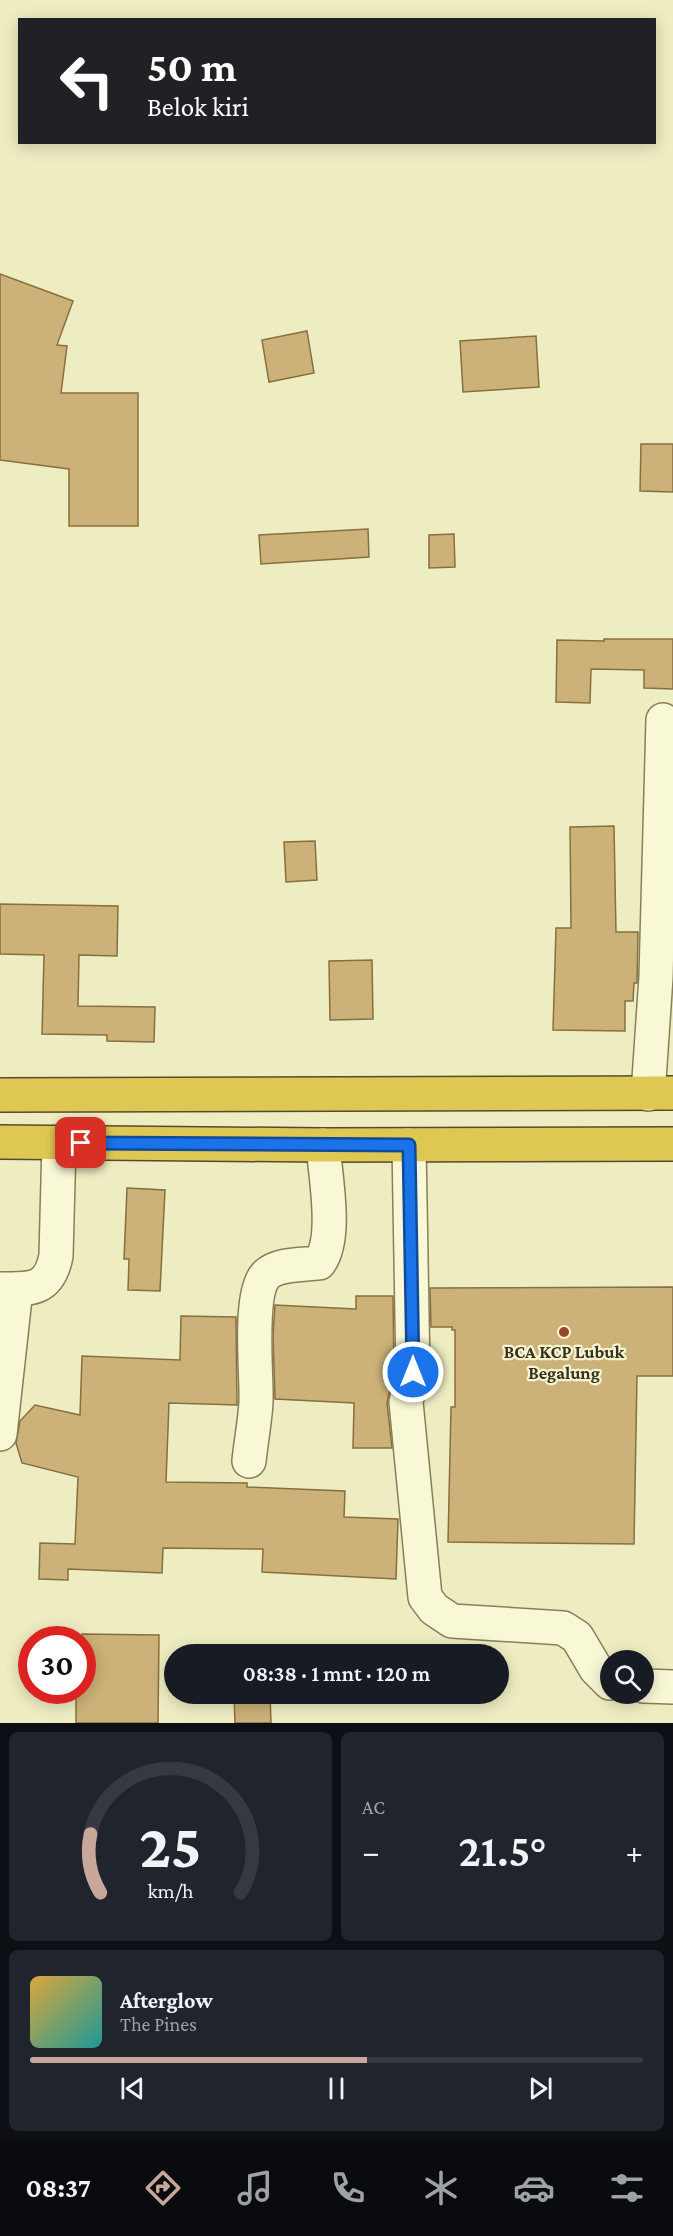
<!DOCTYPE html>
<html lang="id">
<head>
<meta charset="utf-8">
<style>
	body { margin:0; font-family:"Crimson Pro",serif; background:#20242c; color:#f1f3f6; height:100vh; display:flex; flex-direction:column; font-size:22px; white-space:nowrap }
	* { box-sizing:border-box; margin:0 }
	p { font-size:20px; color:#9ea1a6 }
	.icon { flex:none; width:33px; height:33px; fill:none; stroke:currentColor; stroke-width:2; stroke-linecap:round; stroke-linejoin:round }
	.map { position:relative; height:1723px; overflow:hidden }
	.details { display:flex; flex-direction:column; gap:9px; padding:9px; background:#0d0f14; flex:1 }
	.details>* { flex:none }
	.top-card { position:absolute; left:18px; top:18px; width:638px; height:126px; border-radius:0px; box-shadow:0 3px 15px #0003; background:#202124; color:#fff; overflow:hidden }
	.controls { position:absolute; left:600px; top:1650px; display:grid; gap:12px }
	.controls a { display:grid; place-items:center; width:54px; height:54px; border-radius:50%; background:#171b24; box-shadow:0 3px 15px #0003; font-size:30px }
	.speed { position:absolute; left:18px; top:1626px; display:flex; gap:12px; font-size:30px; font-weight:700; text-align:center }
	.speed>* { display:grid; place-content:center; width:78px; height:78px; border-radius:50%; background:#171b24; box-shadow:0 3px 15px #0003; line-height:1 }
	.speed .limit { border:9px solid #d22; background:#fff; color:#111 }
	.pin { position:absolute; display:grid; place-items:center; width:51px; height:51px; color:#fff; margin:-26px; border-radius:12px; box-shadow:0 3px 9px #0006 }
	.me { position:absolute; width:66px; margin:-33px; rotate:0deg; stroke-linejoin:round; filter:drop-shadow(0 0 4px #0008) }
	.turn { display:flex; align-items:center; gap:21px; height:126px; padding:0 30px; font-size:27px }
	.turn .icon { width:78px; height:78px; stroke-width:2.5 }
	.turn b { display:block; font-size:42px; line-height:51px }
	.big { font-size:45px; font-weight:600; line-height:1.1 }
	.details .card { flex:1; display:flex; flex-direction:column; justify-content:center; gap:9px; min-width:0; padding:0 21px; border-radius:9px; background:#20242c }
	.details .dial { align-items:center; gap:0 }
	.dial svg { height:156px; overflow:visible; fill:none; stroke:#363941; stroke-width:7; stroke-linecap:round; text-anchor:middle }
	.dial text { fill:#f1f3f6; stroke:none }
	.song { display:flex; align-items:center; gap:18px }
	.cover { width:72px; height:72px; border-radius:9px; background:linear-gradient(135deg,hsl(40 70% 55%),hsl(180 70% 35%)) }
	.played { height:6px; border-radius:3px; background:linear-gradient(90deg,#c8a69a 55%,#363941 55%) }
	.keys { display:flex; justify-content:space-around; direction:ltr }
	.heat { display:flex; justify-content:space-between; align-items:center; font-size:33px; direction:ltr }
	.details .tiles { flex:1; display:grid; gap:9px; grid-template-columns:1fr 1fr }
	.card:last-child { grid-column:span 2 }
	.trip { position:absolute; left:164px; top:1644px; width:345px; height:60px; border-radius:30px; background:#171b24; box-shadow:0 3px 15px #0003; font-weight:600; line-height:60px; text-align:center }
	.tabs { display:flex; height:96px; justify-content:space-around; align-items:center; background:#090b0e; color:#9ea1a6 }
	.tabs .icon { width:42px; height:42px }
	.tabs .active { color:#c8a69a }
	.tabs b { font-size:27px; color:#f1f3f6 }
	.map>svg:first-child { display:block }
</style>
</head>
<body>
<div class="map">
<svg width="673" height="1723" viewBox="0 0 673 1723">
	<rect width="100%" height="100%" fill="#eeedc2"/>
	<!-- building -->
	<g fill="#ccb278" stroke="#876f3f" stroke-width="1.5">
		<path d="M 0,274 L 73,301 L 57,345 L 67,346 L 61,393 L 138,393 L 138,526 L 69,526 L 69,469 L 0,460 Z"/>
		<path d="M 307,331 L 314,373 L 269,382 L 262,340 Z"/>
		<path d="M 536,336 L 539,387 L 463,392 L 460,341 Z"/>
		<path d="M 641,444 L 673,444 L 673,492 L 640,491 Z"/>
		<path d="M 368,529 L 369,557 L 261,564 L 259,535 Z"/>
		<path d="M 454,534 L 455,567 L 429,568 L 429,535 Z"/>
		<path d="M 604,639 L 673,639 L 673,689 L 644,688 L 644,670 L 591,669 L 590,703 L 556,702 L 557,640 L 604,641 Z"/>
		<path d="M 614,826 L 616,932 L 638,932 L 637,983 L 634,983 L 633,1001 L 625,1001 L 625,1031 L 553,1030 L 556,928 L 571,928 L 570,827 Z"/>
		<path d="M 315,841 L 317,880 L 286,882 L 284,842 Z"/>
		<path d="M 0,904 L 118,906 L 117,956 L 79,955 L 78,1006 L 155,1007 L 154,1042 L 107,1041 L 107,1035 L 42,1034 L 44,955 L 0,954 Z"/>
		<path d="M 372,960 L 373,1019 L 330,1020 L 329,961 Z"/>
		<path d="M 127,1188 L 165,1190 L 160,1291 L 128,1290 L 129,1259 L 124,1259 Z"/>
		<path d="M 673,1287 L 673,1376 L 637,1376 L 634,1544 L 448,1542 L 451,1407 L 455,1407 L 455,1330 L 452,1330 L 452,1327 L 431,1327 L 430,1288 Z"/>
		<path d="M 356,1296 L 393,1296 L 394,1370 L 387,1403 L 392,1448 L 353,1448 L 354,1403 L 275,1399 L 273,1335 L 275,1305 L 356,1309 Z"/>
		<path d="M 181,1316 L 236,1317 L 237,1405 L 169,1403 L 166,1482 L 247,1483 L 247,1487 L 345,1491 L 344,1517 L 398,1519 L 396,1579 L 262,1572 L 263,1549 L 163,1548 L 162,1573 L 68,1569 L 68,1580 L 39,1579 L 40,1543 L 75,1544 L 78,1477 L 22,1463 L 16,1443 L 20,1421 L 35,1405 L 80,1415 L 82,1356 L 180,1360 Z"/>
		<path d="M 82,1634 L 159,1635 L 158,1723 L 76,1723 L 76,1690 L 82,1690 Z"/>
		<path d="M 234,1694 L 270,1694 L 271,1723 L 235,1723 Z"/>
	</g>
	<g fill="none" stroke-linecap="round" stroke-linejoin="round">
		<defs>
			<g id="minor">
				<path d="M 648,1094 L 656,977 L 663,720"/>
				<path d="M 409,1145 L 413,1372 L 406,1402 L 425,1597 L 434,1609 L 452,1621 L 563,1628 L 577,1637 L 596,1669 L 610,1683"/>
				<path d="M 0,1289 C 31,1289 49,1291 56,1256 L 59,1142"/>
				<path d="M 0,1434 L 16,1289"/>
				<path d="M 249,1461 C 251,1441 255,1421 256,1402 C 257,1373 248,1294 266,1275 C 278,1263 303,1265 319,1263 C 338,1239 325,1175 323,1145"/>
				<path d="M 644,1686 L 673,1687"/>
			</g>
			<g id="highway">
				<path d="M 0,1095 L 673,1093"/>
				<path d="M 0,1142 L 323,1145 L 673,1144"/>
			</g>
		</defs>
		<!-- minor casing -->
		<use href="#minor" stroke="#887f59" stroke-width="36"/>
		<!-- highway casing -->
		<use href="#highway" stroke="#564b2e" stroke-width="36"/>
		<!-- minor -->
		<use href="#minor" stroke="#f9f8d6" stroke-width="33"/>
		<!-- highway -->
		<use href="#highway" stroke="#dec753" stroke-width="33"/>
	</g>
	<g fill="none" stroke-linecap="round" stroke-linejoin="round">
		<defs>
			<path id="route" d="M 81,1143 L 409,1145 L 413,1372"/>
		</defs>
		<!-- route casing -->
		<use href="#route" stroke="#114b97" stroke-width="15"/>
		<!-- route -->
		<use href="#route" stroke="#1a73e8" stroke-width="10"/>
	</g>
	<!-- markers -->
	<circle fill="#974729" stroke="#f5f5d2" stroke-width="2" cx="564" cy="1332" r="6"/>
	<g text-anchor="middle" stroke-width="4.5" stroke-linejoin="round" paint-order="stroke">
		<!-- poi labels -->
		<g font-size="18" font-weight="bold" fill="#38311e" stroke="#f5f5d2">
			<text x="564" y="1358">BCA KCP Lubuk<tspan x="564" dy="21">Begalung</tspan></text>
		</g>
	</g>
</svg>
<div class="controls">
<a><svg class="icon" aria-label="search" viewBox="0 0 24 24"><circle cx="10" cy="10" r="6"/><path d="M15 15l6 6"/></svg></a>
</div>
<div class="speed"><div class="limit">30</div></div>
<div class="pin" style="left:81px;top:1143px;background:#d93025"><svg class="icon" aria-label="arrive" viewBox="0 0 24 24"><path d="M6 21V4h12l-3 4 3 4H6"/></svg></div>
<svg class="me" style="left:413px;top:1372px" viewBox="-20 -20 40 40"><circle r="17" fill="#1a73e8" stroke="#fff" stroke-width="3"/><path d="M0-11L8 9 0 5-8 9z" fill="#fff"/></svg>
<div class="trip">08:38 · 1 mnt · 120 m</div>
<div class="top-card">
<div class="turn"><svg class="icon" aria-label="left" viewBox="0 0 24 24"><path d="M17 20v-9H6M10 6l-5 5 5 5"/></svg><div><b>50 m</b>Belok kiri</div></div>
</div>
</div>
<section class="details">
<div class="tiles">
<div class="card dial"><svg viewBox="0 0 100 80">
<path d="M14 69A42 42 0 1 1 86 69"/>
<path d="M14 69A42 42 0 0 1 9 39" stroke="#c8a69a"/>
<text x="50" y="56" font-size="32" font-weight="700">25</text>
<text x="50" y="72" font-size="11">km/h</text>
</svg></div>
<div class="card"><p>AC</p>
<div class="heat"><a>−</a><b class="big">21.5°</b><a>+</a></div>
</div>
<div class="card">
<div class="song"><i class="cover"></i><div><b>Afterglow</b><p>The Pines</p></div></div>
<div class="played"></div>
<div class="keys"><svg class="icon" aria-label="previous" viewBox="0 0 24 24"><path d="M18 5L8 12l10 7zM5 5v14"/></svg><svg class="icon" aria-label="pause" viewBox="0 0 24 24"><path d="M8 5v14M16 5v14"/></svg><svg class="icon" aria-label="next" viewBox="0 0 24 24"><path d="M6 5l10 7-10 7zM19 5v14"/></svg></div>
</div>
</div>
</section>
<nav class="tabs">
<b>08:37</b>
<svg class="icon active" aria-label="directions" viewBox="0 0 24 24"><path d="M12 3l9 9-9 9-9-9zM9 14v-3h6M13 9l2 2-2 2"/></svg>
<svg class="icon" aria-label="music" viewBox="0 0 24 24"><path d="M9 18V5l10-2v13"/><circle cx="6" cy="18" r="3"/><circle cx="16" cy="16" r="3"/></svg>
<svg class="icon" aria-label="phone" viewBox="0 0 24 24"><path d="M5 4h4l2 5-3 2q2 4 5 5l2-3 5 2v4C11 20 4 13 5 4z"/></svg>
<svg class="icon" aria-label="climate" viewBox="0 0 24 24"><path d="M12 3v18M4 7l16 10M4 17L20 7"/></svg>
<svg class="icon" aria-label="car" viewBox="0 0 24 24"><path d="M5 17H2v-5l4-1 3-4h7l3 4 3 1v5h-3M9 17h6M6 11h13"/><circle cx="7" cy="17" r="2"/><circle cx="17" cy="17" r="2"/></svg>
<svg class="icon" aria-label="filters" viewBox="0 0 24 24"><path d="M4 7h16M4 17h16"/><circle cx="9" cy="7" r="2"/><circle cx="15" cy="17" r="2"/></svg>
</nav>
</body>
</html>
